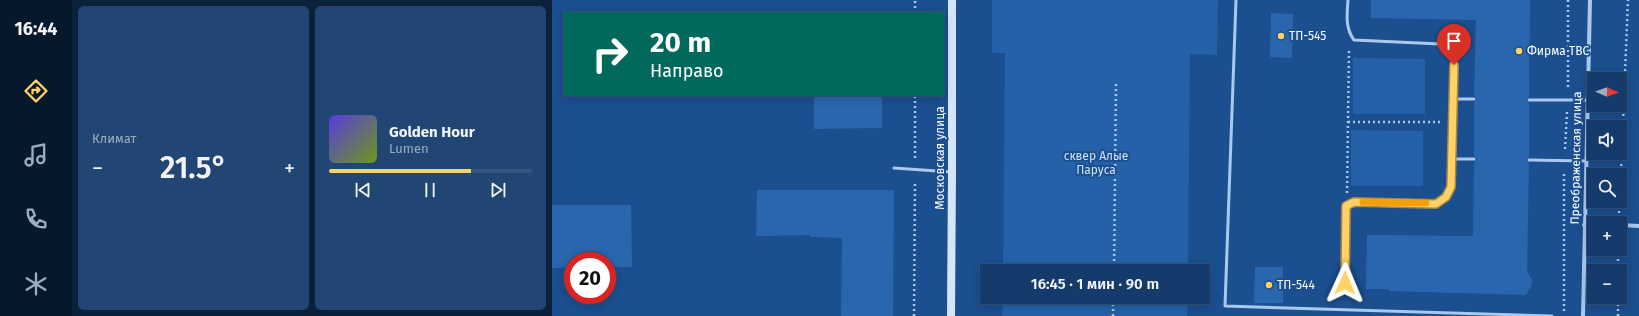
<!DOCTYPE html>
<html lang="ru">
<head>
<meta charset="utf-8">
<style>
	body { margin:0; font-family:"Fira Sans",sans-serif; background:#214673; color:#f1f3f6; height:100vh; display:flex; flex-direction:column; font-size:15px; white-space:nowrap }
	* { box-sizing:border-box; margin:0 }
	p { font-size:13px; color:#9dadc1 }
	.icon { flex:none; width:22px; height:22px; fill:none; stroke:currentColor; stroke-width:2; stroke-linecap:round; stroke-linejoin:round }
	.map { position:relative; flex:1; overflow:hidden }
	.details { display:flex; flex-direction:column; gap:6px; padding:6px; background:#0b203b; width:480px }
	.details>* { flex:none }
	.hud { position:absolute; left:12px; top:12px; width:380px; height:84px; border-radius:0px; box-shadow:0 2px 10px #0003,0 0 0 1px #33557e; background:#00695c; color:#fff; overflow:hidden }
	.needle { width:26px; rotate:92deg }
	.fabs { position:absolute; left:1035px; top:72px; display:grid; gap:8px }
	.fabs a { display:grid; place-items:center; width:40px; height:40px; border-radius:0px; background:#143b6b; box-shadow:0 2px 10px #0003,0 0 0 1px #33557e; font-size:20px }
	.speed { position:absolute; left:12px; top:252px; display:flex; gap:8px; font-size:20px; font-weight:700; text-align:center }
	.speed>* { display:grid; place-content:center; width:52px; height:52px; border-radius:50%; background:#143b6b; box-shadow:0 2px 10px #0003,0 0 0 1px #33557e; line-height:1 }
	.speed .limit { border:6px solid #d22; background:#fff; color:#111 }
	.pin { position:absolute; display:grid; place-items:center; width:34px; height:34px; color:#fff; margin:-41px -17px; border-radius:50% 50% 50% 0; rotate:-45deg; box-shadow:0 0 4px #0007 }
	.pin .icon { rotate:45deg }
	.me { position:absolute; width:44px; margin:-22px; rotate:1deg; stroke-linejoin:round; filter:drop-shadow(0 0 3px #0008) }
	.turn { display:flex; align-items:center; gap:14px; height:84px; padding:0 20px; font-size:18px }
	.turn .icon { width:52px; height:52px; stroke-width:2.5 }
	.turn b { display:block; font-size:28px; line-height:34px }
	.big { font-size:30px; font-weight:600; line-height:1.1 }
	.details .widget { flex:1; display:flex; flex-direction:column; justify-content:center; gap:6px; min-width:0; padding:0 14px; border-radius:6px; background:#214673 }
	.song { display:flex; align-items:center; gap:12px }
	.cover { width:48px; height:48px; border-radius:6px; background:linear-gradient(135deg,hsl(250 70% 55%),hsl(80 70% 35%)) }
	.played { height:4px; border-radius:2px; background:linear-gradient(90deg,#ffd166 70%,#33557e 70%) }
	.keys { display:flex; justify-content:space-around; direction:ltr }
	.heat { display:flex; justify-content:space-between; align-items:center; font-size:22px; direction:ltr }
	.details .tiles { flex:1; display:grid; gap:6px; grid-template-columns:repeat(2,1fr) }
	.trip { position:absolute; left:428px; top:264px; width:230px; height:40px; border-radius:0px; background:#143b6b; box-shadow:0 2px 10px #0003,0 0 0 1px #33557e; font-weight:600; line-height:40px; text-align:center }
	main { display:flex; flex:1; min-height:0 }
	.dock { display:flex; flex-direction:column; width:72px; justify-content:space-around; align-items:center; background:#08182b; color:#9dadc1 }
	.dock .icon { width:28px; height:28px }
	.dock .current { color:#ffd166 }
	.dock b { font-size:18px; color:#f1f3f6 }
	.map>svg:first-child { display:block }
</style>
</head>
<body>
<main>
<nav class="dock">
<b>16:44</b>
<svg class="icon current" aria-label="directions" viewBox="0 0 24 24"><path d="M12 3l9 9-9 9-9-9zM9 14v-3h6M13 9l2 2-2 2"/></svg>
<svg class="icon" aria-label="music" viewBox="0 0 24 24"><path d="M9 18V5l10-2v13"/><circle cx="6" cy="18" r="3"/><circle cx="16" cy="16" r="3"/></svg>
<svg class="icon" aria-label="phone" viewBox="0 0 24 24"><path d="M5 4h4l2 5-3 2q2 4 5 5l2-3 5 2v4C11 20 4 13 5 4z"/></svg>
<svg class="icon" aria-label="climate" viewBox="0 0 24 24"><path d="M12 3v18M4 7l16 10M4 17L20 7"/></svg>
</nav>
<section class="details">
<div class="tiles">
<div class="widget"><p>Климат</p>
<div class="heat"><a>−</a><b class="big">21.5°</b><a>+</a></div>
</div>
<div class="widget">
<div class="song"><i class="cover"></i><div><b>Golden Hour</b><p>Lumen</p></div></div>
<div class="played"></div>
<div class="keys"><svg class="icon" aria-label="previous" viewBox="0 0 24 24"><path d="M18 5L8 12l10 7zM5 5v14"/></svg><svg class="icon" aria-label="pause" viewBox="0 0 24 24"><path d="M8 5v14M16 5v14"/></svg><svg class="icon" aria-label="next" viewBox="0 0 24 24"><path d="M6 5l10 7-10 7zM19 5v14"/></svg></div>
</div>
</div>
</section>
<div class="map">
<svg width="1087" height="316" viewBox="0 0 1087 316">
	<rect width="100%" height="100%" fill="#1b4f8f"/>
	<!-- green -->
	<g fill="#2461a8">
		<path d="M 440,0 L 666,0 L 665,55 L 638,54 L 636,271 L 451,271 L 453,53 L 440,53 Z"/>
		<path d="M 801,58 L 873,59 L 873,114 L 801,114 Z"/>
		<path d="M 799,130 L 871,131 L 871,186 L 799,186 Z"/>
		<path d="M 451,297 L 636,297 L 635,316 L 450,316 Z"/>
	</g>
	<!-- building -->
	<g fill="#2a66ad">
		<path d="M 819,0 L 978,0 L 977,97 L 974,100 L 977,103 L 977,157 L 974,160 L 977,163 L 975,271 L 980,280 L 980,285 L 974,295 L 837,291 L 837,289 L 814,289 L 815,235 L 921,236 L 922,162 L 925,159 L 922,156 L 922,102 L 925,99 L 922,96 L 924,20 L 819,18 Z"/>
		<path d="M 719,13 L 741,14 L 740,58 L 718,57 Z"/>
		<path d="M 262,95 L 330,95 L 330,128 L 262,129 Z"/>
		<path d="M 205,190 L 342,190 L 341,316 L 289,316 L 290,238 L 258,237 L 258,235 L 204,236 Z"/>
		<path d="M 0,205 L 79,205 L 80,267 L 55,267 L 55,261 L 21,261 L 21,267 L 0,268 Z"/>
		<path d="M 703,267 L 731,267 L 731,303 L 702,303 Z"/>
	</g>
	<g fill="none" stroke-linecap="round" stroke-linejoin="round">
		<!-- path -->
		<g stroke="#a9c9ee" stroke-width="2.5" stroke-dasharray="2 3" stroke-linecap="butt">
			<path d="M 363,13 L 363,0"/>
			<path d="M 1016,87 L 1016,0"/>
			<path d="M 796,122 L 891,122"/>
			<path d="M 1013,149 L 1015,112"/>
			<path d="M 363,158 L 363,95"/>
			<path d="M 795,193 L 797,50"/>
			<path d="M 1068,196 L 1076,0"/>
			<path d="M 1067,213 L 1068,201"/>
			<path d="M 562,271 L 564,84"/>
			<path d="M 1066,271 L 1066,249"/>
			<path d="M 1012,311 L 1012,172"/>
			<path d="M 362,316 L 363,181"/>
			<path d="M 561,316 L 561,297"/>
			<path d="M 1066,316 L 1066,297"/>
		</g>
		<!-- service -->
		<g stroke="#a9c9ee" stroke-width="3">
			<path d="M 684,0 L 673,306 L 1000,316"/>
			<path d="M 902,99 L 922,99"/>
			<path d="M 977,100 L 1036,100"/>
			<path d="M 900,159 L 922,159"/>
			<path d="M 977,160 L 1034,161"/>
			<path d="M 342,168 L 399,172"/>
			<path d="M 793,283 L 794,206 L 802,202 L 884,203 L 894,197 L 899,187 C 900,163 907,67 897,52 C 896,49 891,46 888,44 L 802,40 C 793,28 795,15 796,0"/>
		</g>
		<!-- minor -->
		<g stroke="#a9c9ee" stroke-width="4">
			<path d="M 1032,225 L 1042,225"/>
			<path d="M 1068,225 L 1087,226"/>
			<path d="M 1031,316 L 1038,0"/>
		</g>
		<!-- secondary -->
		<path stroke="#d6e6fa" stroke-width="8" d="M 399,316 L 400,172 L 400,0"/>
	</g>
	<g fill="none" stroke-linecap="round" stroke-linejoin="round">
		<defs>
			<path id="route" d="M 793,283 L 794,206 L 802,202 L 884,204 L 894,197 L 899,187 L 902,65"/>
		</defs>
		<!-- route casing -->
		<use href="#route" stroke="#a68842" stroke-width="10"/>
		<!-- route -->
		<use href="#route" stroke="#ffd166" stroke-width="7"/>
		<!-- slow -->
		<path stroke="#f59e0b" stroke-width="7" d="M 811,202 L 874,203"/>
	</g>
	<!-- markers -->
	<g fill="#ffd166" stroke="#1b4f8f" stroke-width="1.5">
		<circle cx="729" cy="36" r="4"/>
		<circle cx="967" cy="51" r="4"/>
		<circle cx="717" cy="285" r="4"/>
	</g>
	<g text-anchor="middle" stroke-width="4" stroke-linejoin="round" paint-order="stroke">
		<!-- poi labels -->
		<g font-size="12" fill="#fff" stroke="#1b4f8f" text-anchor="start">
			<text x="737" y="40">ТП-545</text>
			<text x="975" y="55">Фирма ТВС</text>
			<text x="725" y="289">ТП-544</text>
		</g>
		<!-- park labels -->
		<g font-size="12" fill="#cfe3fa" stroke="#1b4f8f">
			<text x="544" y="160">сквер Алые<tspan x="544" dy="14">Паруса</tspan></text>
		</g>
		<!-- street labels -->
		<g font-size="12" fill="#fff" stroke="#1b4f8f">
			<text transform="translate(388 158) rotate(-90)" y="4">Московская улица</text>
			<text transform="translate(1024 158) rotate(-89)" y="4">Преображенская улица</text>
		</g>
	</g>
</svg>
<div class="fabs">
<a><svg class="needle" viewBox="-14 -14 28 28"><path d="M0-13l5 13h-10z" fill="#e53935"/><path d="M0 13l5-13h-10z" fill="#9dadc1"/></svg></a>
<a><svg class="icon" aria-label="sound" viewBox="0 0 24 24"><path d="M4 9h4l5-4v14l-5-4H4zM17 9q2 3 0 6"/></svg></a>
<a><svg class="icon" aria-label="search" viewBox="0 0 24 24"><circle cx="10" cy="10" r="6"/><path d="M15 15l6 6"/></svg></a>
<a>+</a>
<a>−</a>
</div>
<div class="speed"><div class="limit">20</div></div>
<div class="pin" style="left:902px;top:65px;background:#d93025"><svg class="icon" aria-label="arrive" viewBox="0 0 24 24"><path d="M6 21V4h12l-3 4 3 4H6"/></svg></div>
<svg class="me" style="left:793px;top:283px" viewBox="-20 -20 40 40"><path d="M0-17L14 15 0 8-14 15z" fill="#ffd166" stroke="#fff" stroke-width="4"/></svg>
<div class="trip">16:45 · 1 мин · 90 m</div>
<div class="hud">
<div class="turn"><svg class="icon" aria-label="right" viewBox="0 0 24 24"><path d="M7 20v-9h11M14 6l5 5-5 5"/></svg><div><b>20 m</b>Направо</div></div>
</div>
</div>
</main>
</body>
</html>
